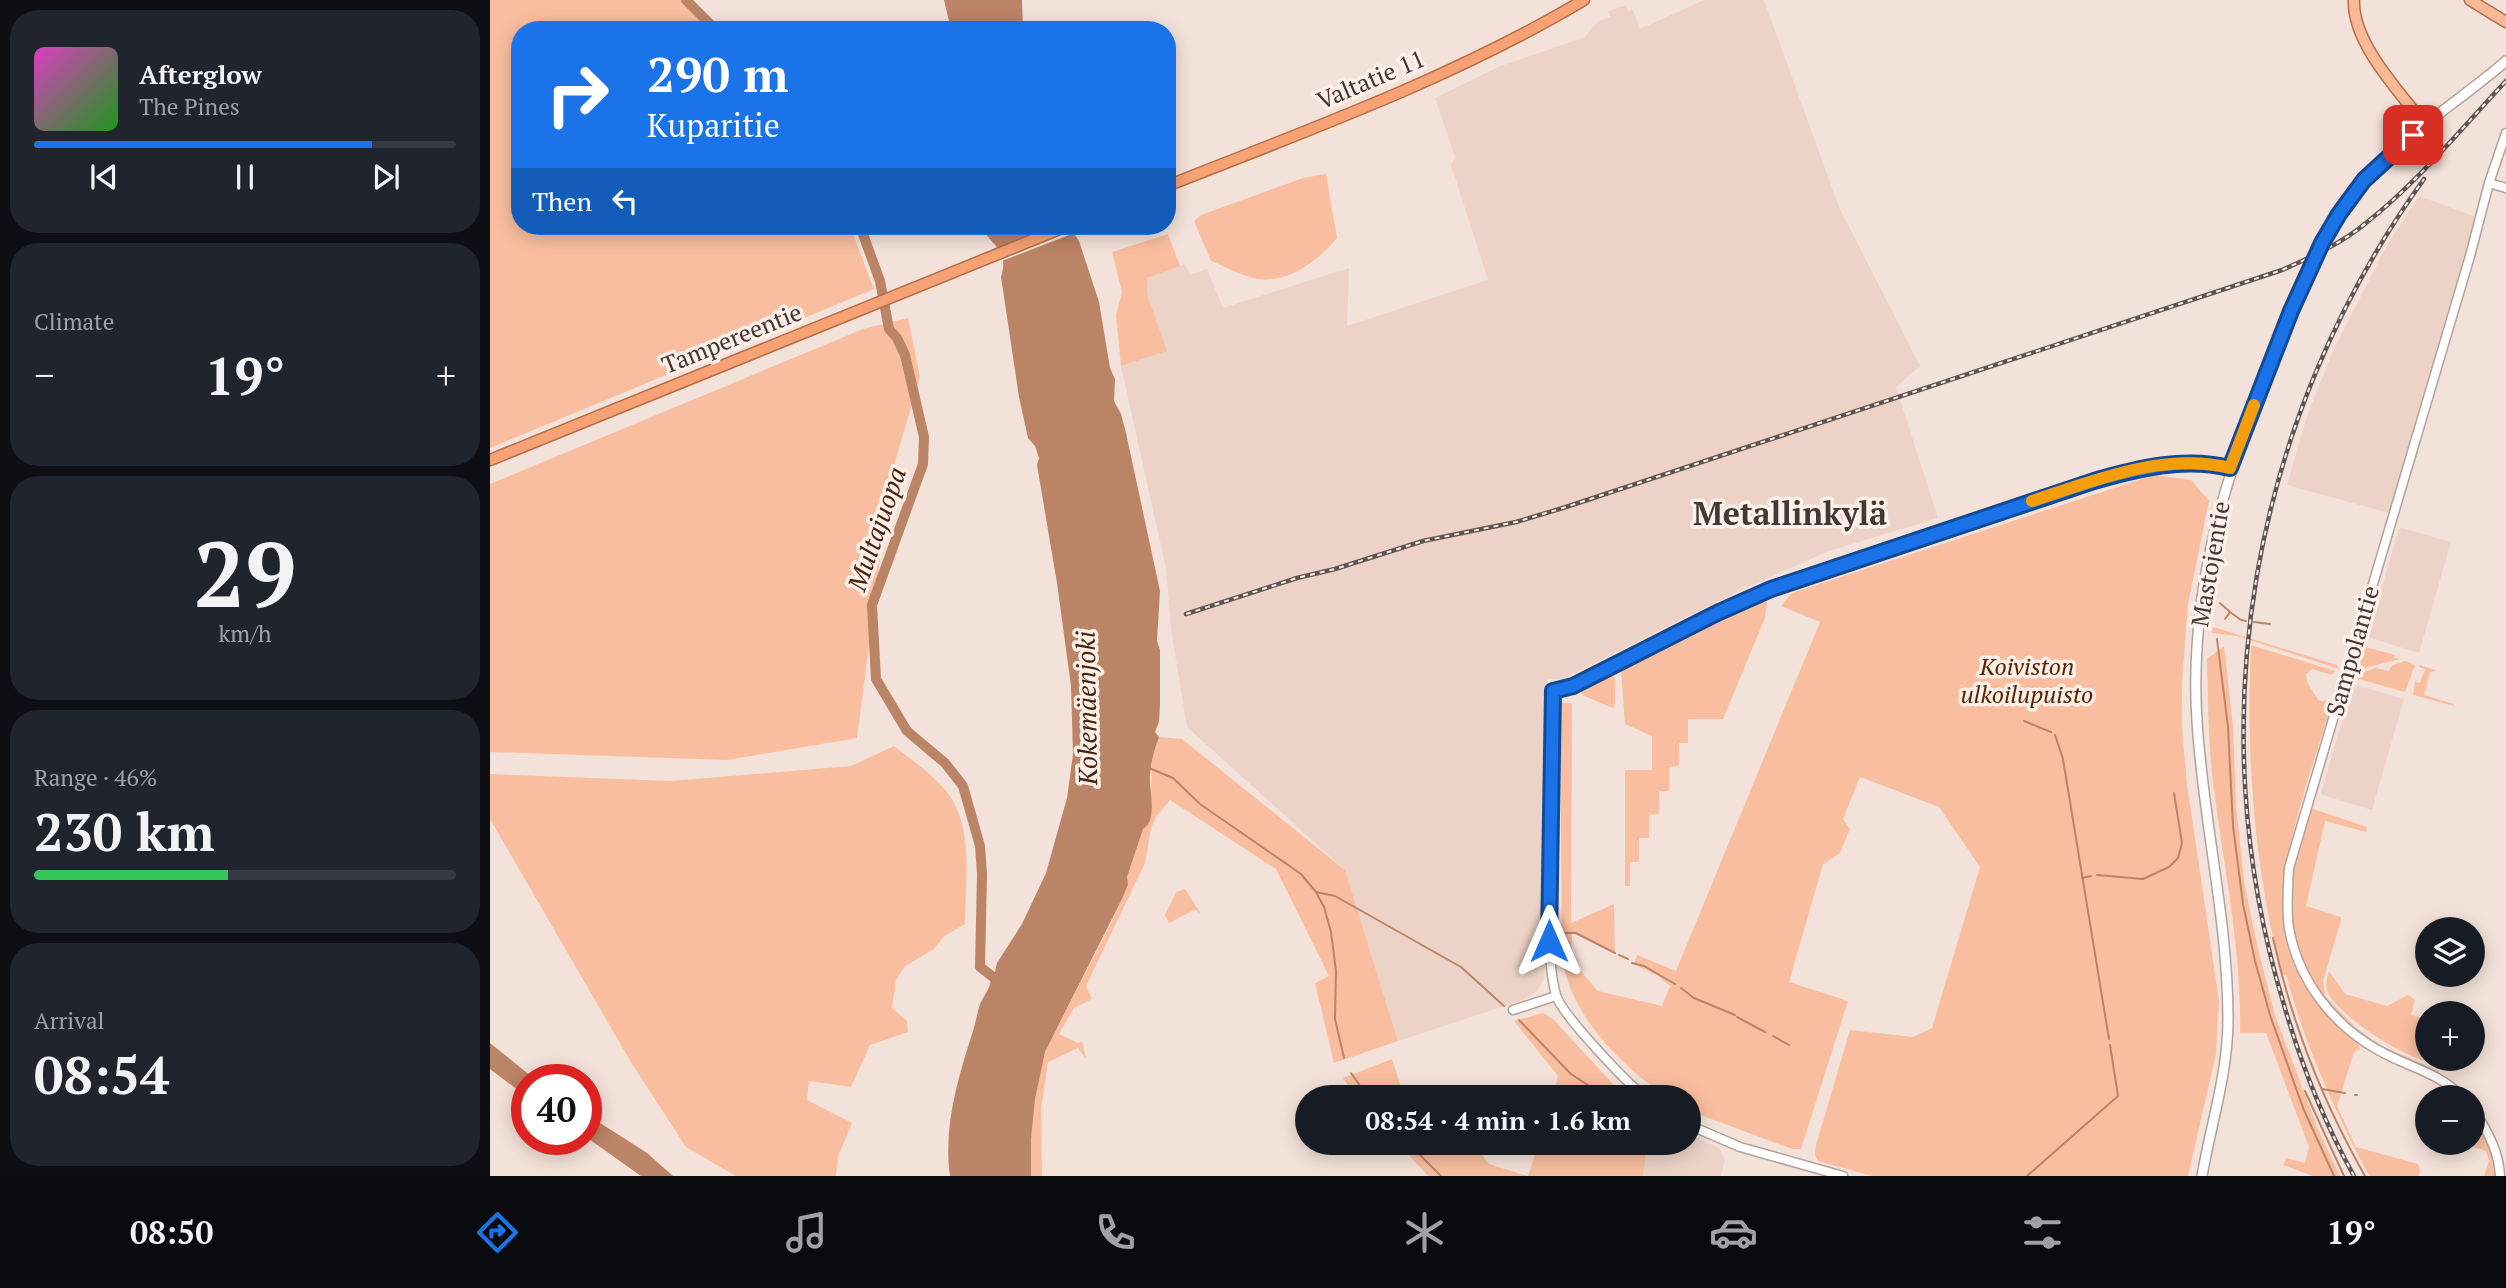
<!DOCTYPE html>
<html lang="en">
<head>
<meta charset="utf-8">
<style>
	body { margin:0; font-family:"PT Serif",serif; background:#20242c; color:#f1f3f6; height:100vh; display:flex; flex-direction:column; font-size:26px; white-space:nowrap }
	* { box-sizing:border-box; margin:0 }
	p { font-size:23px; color:#9ea1a6 }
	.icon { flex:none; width:38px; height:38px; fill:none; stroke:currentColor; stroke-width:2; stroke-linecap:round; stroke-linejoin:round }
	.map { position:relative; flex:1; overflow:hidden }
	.details { display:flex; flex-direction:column; gap:10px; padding:10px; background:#0d0f14; width:490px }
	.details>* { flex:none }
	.hud { position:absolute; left:21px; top:21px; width:665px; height:214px; border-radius:28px; box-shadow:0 4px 18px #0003; background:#1a73e8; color:#fff; overflow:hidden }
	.buttons { position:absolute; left:1925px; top:917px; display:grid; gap:14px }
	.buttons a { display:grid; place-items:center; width:70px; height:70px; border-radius:50%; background:#171b24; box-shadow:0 4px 18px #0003; font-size:35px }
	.speed { position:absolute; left:21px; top:1064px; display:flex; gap:14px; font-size:35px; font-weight:700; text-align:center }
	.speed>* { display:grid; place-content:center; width:91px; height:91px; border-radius:50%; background:#171b24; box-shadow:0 4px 18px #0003; line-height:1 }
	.speed .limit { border:10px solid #d22; background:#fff; color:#111 }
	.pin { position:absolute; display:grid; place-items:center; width:60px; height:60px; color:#fff; margin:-30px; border-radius:14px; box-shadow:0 4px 10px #0006 }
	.me { position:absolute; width:77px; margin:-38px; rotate:0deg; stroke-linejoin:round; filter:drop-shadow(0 0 5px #0008) }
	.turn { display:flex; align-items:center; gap:24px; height:147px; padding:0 21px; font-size:32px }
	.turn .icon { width:91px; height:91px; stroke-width:2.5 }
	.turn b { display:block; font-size:49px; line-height:60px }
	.then { display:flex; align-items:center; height:66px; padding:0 21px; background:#0003; gap:14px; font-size:26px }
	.big { font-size:52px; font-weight:700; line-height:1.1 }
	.details .widget { flex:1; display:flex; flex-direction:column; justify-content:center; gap:10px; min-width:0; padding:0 24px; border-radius:28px; background:#20242c }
	.details .dial { align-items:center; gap:0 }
	.dial b { font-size:91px; line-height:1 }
	.song { display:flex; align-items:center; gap:21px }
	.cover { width:84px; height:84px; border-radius:10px; background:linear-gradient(135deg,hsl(310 70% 55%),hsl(120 70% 35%)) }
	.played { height:7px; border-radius:4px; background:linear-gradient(90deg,#1a73e8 80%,#363941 80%) }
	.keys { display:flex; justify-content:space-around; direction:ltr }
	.heat { display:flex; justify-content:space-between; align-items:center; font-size:38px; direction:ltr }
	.charge { height:10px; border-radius:5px; background:linear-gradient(90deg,#34c759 46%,#363941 0) }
	.trip { position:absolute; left:805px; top:1085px; width:406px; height:70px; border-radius:35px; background:#171b24; box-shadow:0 4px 18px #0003; font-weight:700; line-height:70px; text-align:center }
	.menu { display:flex; height:112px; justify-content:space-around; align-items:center; background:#090b0e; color:#9ea1a6 }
	.menu .icon { width:49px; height:49px }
	.menu .selected { color:#1a73e8 }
	.menu b { font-size:32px; color:#f1f3f6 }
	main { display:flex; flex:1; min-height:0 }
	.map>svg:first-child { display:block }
</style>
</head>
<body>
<main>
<section class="details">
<div class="widget">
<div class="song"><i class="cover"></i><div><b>Afterglow</b><p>The Pines</p></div></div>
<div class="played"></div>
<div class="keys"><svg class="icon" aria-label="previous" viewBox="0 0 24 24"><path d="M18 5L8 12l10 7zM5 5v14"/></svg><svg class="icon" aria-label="pause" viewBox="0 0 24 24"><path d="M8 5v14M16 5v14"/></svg><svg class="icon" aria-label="next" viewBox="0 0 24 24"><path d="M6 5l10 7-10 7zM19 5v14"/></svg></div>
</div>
<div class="widget"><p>Climate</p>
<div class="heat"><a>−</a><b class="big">19°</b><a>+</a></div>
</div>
<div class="widget dial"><b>29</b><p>km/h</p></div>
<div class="widget"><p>Range · 46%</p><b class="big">230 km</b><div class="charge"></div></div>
<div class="widget"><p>Arrival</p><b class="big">08:54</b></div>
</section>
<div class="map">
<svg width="2016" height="1176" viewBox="0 0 2016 1176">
	<rect width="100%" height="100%" fill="#f3e2d9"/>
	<!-- built -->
	<g fill="#edd3c7">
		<path d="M 1214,0 L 1274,0 L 1349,207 L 1430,366 L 1406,387 L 1448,518 L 1339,551 L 1251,590 L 1072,679 L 1058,679 L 1054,979 L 1047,991 L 1036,999 L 908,1041 L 855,870 L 697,727 L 681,629 L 676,568 L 631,366 L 676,351 L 658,297 L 657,278 L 695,264 L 700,275 L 717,269 L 733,308 L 859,268 L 857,326 L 998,280 L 961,165 L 965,157 L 945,98 L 1008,67 L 1095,37 L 1107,22 L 1120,17 L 1118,11 L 1136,5 L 1138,11 L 1143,10 L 1150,29 Z"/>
		<path d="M 1929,196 L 1986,217 L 1899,513 L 1797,485 L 1817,416 L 1843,351 L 1897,245 Z"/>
		<path d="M 1912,528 L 1961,542 L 1929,653 L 1877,637 L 1909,529 Z"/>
		<path d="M 1863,684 L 1914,699 L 1882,810 L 1832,795 L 1831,793 Z"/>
		<path d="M 1199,1134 L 1229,1148 L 1235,1159 L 1231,1176 L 1153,1176 L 1156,1143 L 1199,1143 Z"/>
	</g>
	<!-- green -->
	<g fill="#f9be9f">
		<path d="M 0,0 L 190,0 L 219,30 L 30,30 L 30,226 L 360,226 L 384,289 L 0,448 Z"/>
		<path d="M 836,174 L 847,238 C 828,261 799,283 768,279 C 752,276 736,267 721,261 L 704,221 L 711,215 L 813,178 Z"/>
		<path d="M 678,234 L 690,266 L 657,278 L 658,297 L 677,351 L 631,366 L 626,315 L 632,292 L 622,252 Z"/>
		<path d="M 418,318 L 430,377 L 401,475 L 367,738 L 237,760 L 0,752 L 0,484 L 373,329 Z"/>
		<path d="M 1664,475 L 1701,480 L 1719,501 L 1698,604 L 1692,681 L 1692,728 L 1697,784 L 1729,1001 L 1726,1054 L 1698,1176 L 1382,1176 L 1328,1161 L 1325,1155 L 1326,1145 L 1360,1030 L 1423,1037 L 1442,1028 L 1490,867 L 1449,807 L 1370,777 L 1353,819 L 1360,829 L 1350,853 L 1333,864 L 1299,982 L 1358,1001 L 1311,1149 L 1302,1149 L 1213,1116 L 1199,1109 L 1199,1097 C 1192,1097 1183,1099 1177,1097 C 1171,1094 1165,1088 1159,1084 C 1120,1054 1078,1007 1072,956 L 1070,703 L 1082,703 L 1081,923 L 1124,904 L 1125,953 L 1082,933 L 1081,960 L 1108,991 L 1172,1006 L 1180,986 L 1168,976 L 1144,964 L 1147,955 L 1186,971 L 1330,622 L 1291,606 L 1302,593 Z"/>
		<path d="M 1267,600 L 1277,602 L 1275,618 L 1233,719 L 1198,719 L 1198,743 L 1189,743 L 1189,766 L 1179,767 L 1179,791 L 1169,791 L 1169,814 L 1159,815 L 1159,838 L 1149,838 L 1149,862 L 1140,862 L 1140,886 L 1135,886 L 1135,770 L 1162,770 L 1162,736 L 1135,724 L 1131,669 Z"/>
		<path d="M 1723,627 L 1847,665 L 1849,669 L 1747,636 L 1722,633 Z"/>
		<path d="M 1761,645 L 1845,671 L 1842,675 L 1822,669 L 1816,674 L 1817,682 L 1829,701 L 1840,700 L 1842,704 C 1817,787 1769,896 1813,979 C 1820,993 1830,1007 1840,1019 C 1849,1028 1867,1036 1870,1049 L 1864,1052 L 1847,1106 L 1866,1147 L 1928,1164 L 1930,1171 L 1929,1176 L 1879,1176 C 1845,1112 1815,1045 1796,975 L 1791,974 C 1764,862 1756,761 1761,645 Z"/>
		<path d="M 1734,646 L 1743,726 L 1746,804 L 1754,882 L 1768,949 L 1785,1015 L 1828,1129 L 1850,1176 L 1823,1176 L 1793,1165 L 1796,1158 L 1815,1163 L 1819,1147 L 1776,1033 L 1750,1033 C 1752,948 1733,865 1723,782 C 1718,741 1718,700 1717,659 Z"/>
		<path d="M 1875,647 L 1905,655 L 1904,658 L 1910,659 L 1868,670 Z"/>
		<path d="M 1915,661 L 1925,665 L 1915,692 L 1865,678 L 1863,676 L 1886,668 L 1899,671 L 1902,665 Z"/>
		<path d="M 1930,665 L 1947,671 L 1940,672 L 1934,695 L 1964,704 L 1964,706 L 1923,695 L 1925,682 L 1930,683 L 1935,669 L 1929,667 Z"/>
		<path d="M 1121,675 L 1125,678 L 1125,704 L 1123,708 L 1092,695 L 1091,692 Z"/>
		<path d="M 669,737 L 692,739 L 855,870 L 908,1041 L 844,1063 L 825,983 L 839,976 L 786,869 L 680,800 L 666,817 L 661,828 L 655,863 L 596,986 L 602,999 L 584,1008 L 569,1034 L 588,1043 L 592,1041 L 596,1059 L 588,1048 L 558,1062 L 551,1109 L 552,1176 L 541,1176 C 540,1135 543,1093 555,1053 C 559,1040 568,1028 574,1015 C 595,971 620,930 638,885 L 636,880 L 661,800 L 662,755 Z"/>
		<path d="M 404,746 C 424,762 450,779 463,801 C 483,837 475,885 475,924 L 453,937 L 444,949 L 415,966 L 406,980 L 402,1008 L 417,1021 L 418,1032 L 380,1045 L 361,1087 L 319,1081 L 317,1100 L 362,1123 L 348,1156 L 346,1176 L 246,1176 L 196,1147 L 142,1064 L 0,819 L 0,774 L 181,781 L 361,766 Z"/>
		<path d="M 1823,809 L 1877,827 L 1876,832 L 1835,821 L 1816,906 L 1851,917 L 1851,920 L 1833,981 L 1835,996 L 1865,1027 L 1890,1045 L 1949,1071 L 1948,1074 C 1927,1065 1904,1057 1885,1044 C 1828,1009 1795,947 1802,880 C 1805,857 1813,835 1820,812 Z"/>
		<path d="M 695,889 L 711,914 L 706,910 L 702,911 L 679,923 L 675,915 L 686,892 Z"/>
		<path d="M 1839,971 L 1855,994 L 1897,1006 L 1918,995 L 1925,1000 L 1921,1015 L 1937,1020 L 1937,1059 L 1963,1059 C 1942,1080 1850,1018 1838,993 C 1835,986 1837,978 1839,971 Z"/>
		<path d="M 1053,1013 L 1063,1019 L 1135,1097 L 1062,1097 L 1068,1076 L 1024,1021 Z"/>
		<path d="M 902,1059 L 912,1090 L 918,1097 L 866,1097 L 853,1078 Z"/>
		<path d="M 1983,1115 L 2000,1146 L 2007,1176 L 1994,1176 L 1999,1161 L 1996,1151 L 1981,1146 L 1984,1138 Z"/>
		<path d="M 908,1143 L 983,1143 L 999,1164 L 1038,1176 L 1049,1143 L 1157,1143 L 1153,1176 L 938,1176 Z"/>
	</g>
	<!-- water -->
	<g fill="#bc8467">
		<path d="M 454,0 L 532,0 L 533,30 L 461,30 Z"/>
		<path d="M 491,226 L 579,226 L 589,241 L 609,302 L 620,368 L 625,379 L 624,401 L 631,414 L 636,433 L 670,591 L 667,641 L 670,650 L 670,704 L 669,722 L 665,732 L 669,737 C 664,750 661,762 660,775 C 659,791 668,820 653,829 L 637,877 L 638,885 L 632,899 L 555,1052 L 545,1099 L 541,1139 L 541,1176 L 460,1176 C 453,1126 468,1078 483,1031 C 486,1022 487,1013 490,1004 C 495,993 502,987 501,974 L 505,972 L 507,963 L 532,924 L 556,873 L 577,798 L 583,754 L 581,686 L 567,583 L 547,465 L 549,458 L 545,446 L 538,438 L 529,397 L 511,277 C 520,250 500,245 491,226 Z"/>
		<path d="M 0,1043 L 46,1080 L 37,1080 L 37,1097 L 0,1069 Z"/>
		<path d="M 96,1114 L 157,1153 L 183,1176 L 151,1176 L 96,1137 Z"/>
	</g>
	<!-- pier -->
	<path fill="#f3e2d9" d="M 564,226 L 583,226 L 587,232 L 509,262 L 505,250 Z"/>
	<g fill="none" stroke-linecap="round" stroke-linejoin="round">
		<!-- stream -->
		<g stroke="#bc8467" stroke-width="2">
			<path d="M 1730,603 L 1740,612"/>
			<path d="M 1735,619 L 1740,612 L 1751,620 L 1756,621"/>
			<path d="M 1764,622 L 1780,624"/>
			<path d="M 1727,639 L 1738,727 L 1743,826 L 1753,904 L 1765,961 L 1780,1015 L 1813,1108 L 1844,1176"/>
			<path d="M 1534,721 L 1561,732"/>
			<path d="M 1565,735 L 1573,759 L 1619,1039"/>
			<path d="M 659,768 L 683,778 L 710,804 L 811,874 L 826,892 L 834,907 L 841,932 L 846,971 L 845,1019 L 854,1058"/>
			<path d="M 1607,875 L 1653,879 L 1679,867 L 1688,858 L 1692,843 L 1684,793"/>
			<path d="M 1592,878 L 1601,876"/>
			<path d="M 826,892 L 845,896 L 971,967 L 1014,1006"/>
			<path d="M 1075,933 L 1086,933 L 1125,953"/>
			<path d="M 1783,938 C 1801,1021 1833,1102 1875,1176"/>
			<path d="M 1129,955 L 1138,959"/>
			<path d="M 1142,963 L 1154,966 L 1185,984"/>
			<path d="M 1191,988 L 1204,998 L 1245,1015"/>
			<path d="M 1247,1017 L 1275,1032"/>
			<path d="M 1029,1020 L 1081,1074 L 1116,1097"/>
			<path d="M 1283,1036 L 1299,1045"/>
			<path d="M 861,1073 L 878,1097"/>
			<path d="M 1832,1089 L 1855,1093"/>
			<path d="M 1815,1091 L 1854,1176"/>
			<path d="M 1865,1095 L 1867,1095"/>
			<path d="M 918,1143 L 951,1176"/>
			<path d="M 1537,1176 L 1628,1096 L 1620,1045"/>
		</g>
		<!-- river -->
		<g stroke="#bc8467" stroke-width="10">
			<path d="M 196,0 L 226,30"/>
			<path d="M 370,226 L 390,281 L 399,329 L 407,338 L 415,355 L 434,437 L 433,464 L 382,605 L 386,679 L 417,731 L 455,763 L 473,786 L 490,846 L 492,874 L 490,967 L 511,983"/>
		</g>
		<defs>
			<g id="tertiary">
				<path d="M 1999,183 L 2016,188"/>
				<path d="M 1023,1010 L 1066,996"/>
				<path d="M 1155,1097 C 1136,1082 1072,1015 1066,995 C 1061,977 1060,959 1059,941 L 1063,691 L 1083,686 L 1227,613 L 1281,589 L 1604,481 C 1649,468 1694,457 1740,468"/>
				<path d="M 1972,1097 C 1949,1072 1917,1067 1888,1050 C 1843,1025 1808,980 1799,928 C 1796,908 1798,888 1799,868 L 1980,256 L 1999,183 L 2016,133"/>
				<path d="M 1983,1110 C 1997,1129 2009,1152 2010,1176"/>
				<path d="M 1199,1125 L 1250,1147 L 1353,1176"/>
			</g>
			<path id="secondary" d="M 1712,1176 C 1721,1124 1738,1073 1738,1019 C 1738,919 1713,821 1707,721 C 1698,586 1739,464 1789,341 C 1812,285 1835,226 1875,179 C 1916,133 1970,101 2016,61"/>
			<g id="primary">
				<path d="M 1864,0 C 1862,43 1910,92 1935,125"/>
				<path d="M 1980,0 L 2016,22"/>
			</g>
			<g id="trunk">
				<path d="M 677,186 C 818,130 963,78 1094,0"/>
				<path d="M 0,460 L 577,226"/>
			</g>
		</defs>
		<!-- tertiary casing -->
		<use href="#tertiary" stroke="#b1a198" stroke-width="11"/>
		<!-- secondary casing -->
		<use href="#secondary" stroke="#b1a198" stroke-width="12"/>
		<!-- primary casing -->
		<use href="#primary" stroke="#b46e48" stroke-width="13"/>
		<!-- trunk casing -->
		<use href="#trunk" stroke="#b46e48" stroke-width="13"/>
		<!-- tertiary -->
		<use href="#tertiary" stroke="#fff" stroke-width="8"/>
		<!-- secondary -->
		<use href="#secondary" stroke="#fff" stroke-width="9"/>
		<!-- primary -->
		<use href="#primary" stroke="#f8b997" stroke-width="10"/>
		<!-- trunk -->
		<use href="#trunk" stroke="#f6a274" stroke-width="10"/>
		<defs>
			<g id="rail">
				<path d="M 696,614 L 807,578 L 845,569 L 933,541 L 1026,522 L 1076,507 L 1792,270 C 1821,257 1851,244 1876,223 C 1928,182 1971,129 2016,81"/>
				<path d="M 1864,1176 C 1834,1122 1811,1064 1794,1005 C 1708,721 1761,419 1934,179"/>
			</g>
		</defs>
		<!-- rail casing -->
		<use href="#rail" stroke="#5d5551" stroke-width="4.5"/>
		<!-- rail -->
		<use href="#rail" stroke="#fef0e8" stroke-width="2" stroke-dasharray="5" stroke-linecap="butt"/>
	</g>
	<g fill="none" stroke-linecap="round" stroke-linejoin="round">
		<defs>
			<path id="route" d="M 1059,941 L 1063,691 L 1083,686 L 1227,613 L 1281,589 L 1604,481 C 1649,468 1694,457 1740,468 L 1801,311 L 1832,243 L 1849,214 L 1874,180 L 1923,135"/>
		</defs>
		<!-- route casing -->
		<use href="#route" stroke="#114b97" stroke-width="18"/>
		<!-- route -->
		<use href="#route" stroke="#1a73e8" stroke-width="12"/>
		<!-- slow -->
		<path stroke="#f59e0b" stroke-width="12" d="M 1542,501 C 1606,480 1673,452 1740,468 L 1764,405"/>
	</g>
	<g text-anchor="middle" stroke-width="7" stroke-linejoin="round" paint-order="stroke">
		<!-- street labels -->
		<g font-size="24" fill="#403936" stroke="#fef0e8">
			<text transform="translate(881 80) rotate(-23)" y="8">Valtatie 11</text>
			<text transform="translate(242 339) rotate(-22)" y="8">Tampereentie</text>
			<text transform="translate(1721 564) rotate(-80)" y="8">Mastojentie</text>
			<text transform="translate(1863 651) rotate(-74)" y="8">Sampolantie</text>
		</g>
		<!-- park labels -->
		<g font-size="24" font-style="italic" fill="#592401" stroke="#fef0e8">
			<text x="1537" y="675">Koiviston<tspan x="1537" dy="28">ulkoilupuisto</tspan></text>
		</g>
		<!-- water labels -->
		<g font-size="26" font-style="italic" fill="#48230c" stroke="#fef0e8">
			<text transform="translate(387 529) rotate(-71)" y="9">Multajuopa</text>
			<text transform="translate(597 708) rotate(-91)" y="9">Kokemäenjoki</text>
		</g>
		<!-- district labels -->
		<g font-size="32" font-weight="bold" fill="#403936" stroke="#fef0e8">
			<text x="1300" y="525">Metallinkylä</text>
		</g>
	</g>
</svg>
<div class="buttons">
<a><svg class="icon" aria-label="layers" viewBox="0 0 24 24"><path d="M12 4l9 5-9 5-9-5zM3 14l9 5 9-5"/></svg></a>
<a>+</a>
<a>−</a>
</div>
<div class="speed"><div class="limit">40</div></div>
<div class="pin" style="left:1923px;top:135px;background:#d93025"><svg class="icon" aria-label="arrive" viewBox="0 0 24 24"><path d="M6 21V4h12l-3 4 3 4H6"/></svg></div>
<svg class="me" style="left:1059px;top:941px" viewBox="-20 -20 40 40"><path d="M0-17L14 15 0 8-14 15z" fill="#1a73e8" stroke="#fff" stroke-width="4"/></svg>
<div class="trip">08:54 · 4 min · 1.6 km</div>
<div class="hud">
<div class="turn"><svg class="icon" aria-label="right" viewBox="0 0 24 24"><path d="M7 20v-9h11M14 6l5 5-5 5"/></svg><div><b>290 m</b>Kuparitie</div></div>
<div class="then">Then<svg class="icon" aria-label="left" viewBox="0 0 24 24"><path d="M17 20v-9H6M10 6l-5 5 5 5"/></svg></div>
</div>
</div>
</main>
<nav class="menu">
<b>08:50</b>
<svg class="icon selected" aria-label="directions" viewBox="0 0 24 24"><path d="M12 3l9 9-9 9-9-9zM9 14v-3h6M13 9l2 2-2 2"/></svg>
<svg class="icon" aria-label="music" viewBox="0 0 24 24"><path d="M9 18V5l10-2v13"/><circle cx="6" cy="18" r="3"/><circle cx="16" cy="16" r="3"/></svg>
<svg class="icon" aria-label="phone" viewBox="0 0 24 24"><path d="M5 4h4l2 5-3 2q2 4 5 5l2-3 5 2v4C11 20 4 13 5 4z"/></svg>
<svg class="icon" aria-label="climate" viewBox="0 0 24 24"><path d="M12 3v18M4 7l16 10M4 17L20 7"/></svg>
<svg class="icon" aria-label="car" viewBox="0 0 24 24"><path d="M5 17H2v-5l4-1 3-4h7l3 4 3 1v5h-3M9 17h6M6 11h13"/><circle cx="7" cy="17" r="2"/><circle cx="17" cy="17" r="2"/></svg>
<svg class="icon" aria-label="filters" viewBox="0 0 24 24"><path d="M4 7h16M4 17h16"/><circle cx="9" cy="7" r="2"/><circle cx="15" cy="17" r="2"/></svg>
<b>19°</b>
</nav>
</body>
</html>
